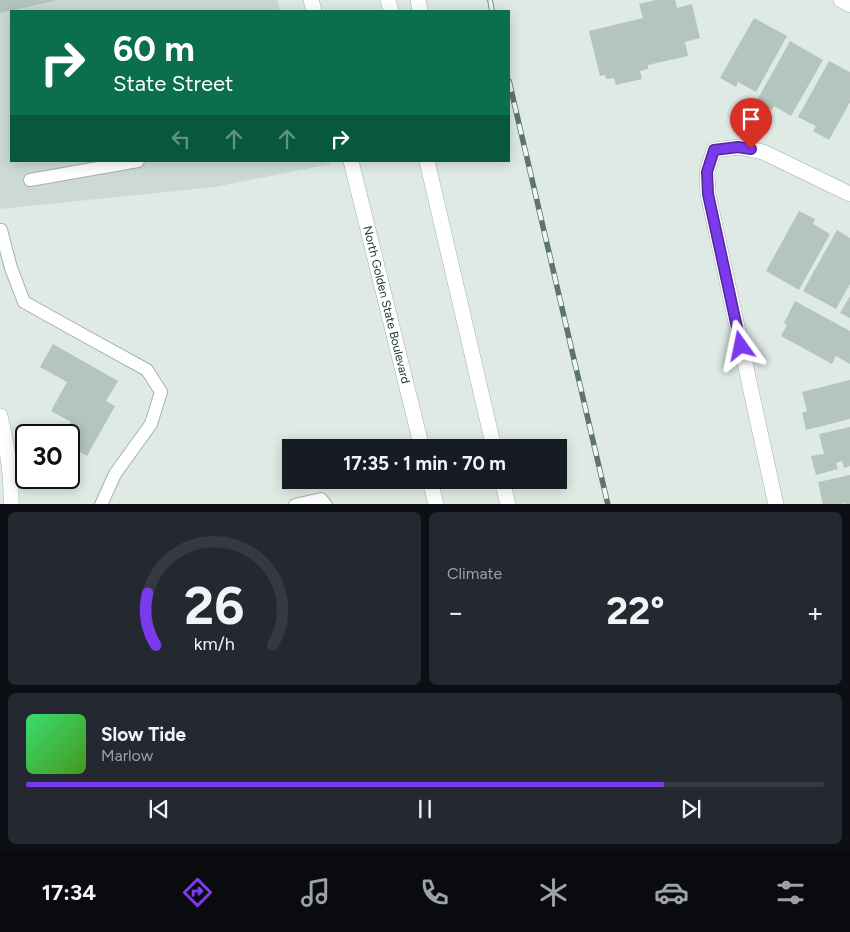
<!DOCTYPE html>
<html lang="en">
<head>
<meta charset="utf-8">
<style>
	body { margin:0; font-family:Figtree,sans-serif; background:#242831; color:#f1f3f6; height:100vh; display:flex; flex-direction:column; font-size:19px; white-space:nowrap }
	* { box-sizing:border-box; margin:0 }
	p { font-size:16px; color:#9ea1a6 }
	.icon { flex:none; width:28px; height:28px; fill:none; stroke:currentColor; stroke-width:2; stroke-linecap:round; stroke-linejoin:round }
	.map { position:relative; height:504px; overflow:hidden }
	.drawer { display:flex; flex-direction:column; gap:8px; padding:8px; background:#0d0f14; flex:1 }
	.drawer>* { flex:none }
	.guide { position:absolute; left:10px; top:10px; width:500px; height:152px; border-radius:0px; box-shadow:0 2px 12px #0003; background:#0b6e4f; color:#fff; overflow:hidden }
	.speed { position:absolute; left:15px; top:424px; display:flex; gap:10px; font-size:25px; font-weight:700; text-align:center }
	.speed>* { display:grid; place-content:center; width:65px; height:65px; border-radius:50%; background:#171b24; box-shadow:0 2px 12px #0003; line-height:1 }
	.speed .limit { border:2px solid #111; border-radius:8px; background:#fff; color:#111 }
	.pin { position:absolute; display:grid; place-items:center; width:42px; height:42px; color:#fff; margin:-51px -21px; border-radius:50% 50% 50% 0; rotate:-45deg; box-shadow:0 0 5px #0007 }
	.pin .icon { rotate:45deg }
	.me { position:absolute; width:55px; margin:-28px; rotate:348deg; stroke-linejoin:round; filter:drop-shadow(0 0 4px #0008) }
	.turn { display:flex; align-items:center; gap:18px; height:105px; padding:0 20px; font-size:22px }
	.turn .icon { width:65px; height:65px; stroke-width:2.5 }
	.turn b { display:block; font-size:35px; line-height:42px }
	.lanes { display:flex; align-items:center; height:48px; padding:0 20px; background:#0003; justify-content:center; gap:25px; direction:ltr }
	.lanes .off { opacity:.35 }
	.big { font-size:38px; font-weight:700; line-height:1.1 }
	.drawer .tile { flex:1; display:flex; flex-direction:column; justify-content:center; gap:8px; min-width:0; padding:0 18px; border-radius:8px; background:#242831 }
	.drawer .dial { align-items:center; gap:0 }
	.dial svg { height:130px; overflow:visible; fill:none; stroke:#363941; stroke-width:7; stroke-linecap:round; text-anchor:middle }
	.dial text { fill:#f1f3f6; stroke:none }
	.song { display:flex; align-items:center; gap:15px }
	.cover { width:60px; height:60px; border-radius:8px; background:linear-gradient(135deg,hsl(140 70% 55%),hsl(100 70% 35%)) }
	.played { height:5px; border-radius:2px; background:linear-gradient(90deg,#7c3aed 80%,#363941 80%) }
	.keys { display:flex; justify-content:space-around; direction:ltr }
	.heat { display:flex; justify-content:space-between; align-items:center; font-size:28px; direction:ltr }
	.drawer .tiles { flex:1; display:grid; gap:8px; grid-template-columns:1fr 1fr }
	.tile:last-child { grid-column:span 2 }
	.trip { position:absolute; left:282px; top:439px; width:285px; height:50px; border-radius:0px; background:#171b24; box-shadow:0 2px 12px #0003; font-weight:700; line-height:50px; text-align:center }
	.menu { display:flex; height:80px; justify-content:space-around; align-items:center; background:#090b0e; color:#9ea1a6 }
	.menu .icon { width:35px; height:35px }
	.menu .selected { color:#7c3aed }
	.menu b { font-size:22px; color:#f1f3f6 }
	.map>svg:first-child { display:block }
</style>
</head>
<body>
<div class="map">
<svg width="850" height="505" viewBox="0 0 850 505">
	<rect width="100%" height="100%" fill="#dfeae4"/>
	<!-- built -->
	<path fill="#cddad3" d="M 0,0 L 277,0 L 280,11 L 11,11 L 11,161 L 330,161 L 331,164 L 215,187 L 0,209 Z"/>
	<!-- building -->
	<g fill="#b4c5bd">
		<path d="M 0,0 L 53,0 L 54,1 L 0,13 Z"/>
		<path d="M 656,0 L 675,0 L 677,8 L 692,4 L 700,38 L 685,42 L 688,56 L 648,65 L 648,69 L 640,71 L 642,79 L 616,85 L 614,78 L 606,79 L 605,75 L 600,76 L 589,31 L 643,18 L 639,4 Z"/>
		<path d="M 754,18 L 787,36 L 756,92 L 738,82 L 736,87 L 720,78 Z"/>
		<path d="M 790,41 L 823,60 L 791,116 L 774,106 L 772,110 L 756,102 Z"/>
		<path d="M 829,61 L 850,72 L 850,102 L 829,140 L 813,131 L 816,126 L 798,117 Z"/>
		<path d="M 799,211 L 815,219 L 813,224 L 830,234 L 799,290 L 766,271 Z"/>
		<path d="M 837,230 L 850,238 L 850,284 L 836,309 L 803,291 Z"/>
		<path d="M 850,296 L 850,318 L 840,313 Z"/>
		<path d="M 795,301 L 850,331 L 850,364 L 836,356 L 832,364 L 781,336 L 787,325 L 784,323 Z"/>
		<path d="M 53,344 L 118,381 L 106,401 L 115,406 L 87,456 L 69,446 L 69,435 L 64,435 L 71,422 L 51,411 L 67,382 L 40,367 Z"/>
		<path d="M 850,380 L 850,419 L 806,430 L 802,413 L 807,411 L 802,392 Z"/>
		<path d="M 850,427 L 850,466 L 844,468 L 842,461 L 836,463 L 838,469 L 816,475 L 811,456 L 824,454 L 819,434 Z"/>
		<path d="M 850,475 L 850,505 L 845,505 L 845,503 L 839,505 L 823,505 L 818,482 Z"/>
	</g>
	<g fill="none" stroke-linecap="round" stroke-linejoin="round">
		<defs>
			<g id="lane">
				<path d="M 30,180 L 138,161"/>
				<path d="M 0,230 L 1,230 L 11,268 L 24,302 L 87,337 L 147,370 L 161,392 L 151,424 L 115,474 L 101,505"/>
				<path d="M 295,505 L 321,499 L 326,505"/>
			</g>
			<g id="street">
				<path d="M 0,416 C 7,445 12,474 11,505"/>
				<path d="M 776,505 L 708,194 L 707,172 L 714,150 L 739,147 L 763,152 L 850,194"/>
			</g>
			<g id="secondary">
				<path d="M 311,0 L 314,11"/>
				<path d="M 388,0 L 391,11"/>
				<path d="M 418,0 L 420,11"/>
				<path d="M 841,0 L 850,5"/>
				<path id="s1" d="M 351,161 L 422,448"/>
				<path d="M 427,161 L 494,448"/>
				<path d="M 430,480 L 436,505"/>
				<path d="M 502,480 L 508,505"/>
			</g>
		</defs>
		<!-- lane casing -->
		<use href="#lane" stroke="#a2b2ab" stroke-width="14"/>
		<!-- street casing -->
		<use href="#street" stroke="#a2b2ab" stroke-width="16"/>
		<!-- secondary casing -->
		<use href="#secondary" stroke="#9eb5ac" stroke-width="16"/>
		<!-- lane -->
		<use href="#lane" stroke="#fff" stroke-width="12"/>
		<!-- street -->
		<use href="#street" stroke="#fff" stroke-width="15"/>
		<!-- secondary -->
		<use href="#secondary" stroke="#fff" stroke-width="15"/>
		<defs>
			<g id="rail">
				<path d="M 490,0 L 492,11"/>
				<path d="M 509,81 L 608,505"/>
			</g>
		</defs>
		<!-- rail casing -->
		<use href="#rail" stroke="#5b756c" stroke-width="5.5"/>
		<!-- rail -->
		<use href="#rail" stroke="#eff7f2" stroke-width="4" stroke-dasharray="11" stroke-linecap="butt"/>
	</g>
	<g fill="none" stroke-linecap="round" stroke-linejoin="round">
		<defs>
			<path id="route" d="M 741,346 L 708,194 L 707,172 L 714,150 L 738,147 L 751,149"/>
		</defs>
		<!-- route casing -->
		<use href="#route" stroke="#51269a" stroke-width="12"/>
		<!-- route -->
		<use href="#route" stroke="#7c3aed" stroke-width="9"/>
	</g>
	<g text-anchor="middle" stroke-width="4" stroke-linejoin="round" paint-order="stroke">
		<!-- street labels -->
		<g font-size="12" fill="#203a31" stroke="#eff7f2">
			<text dy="4" stroke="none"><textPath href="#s1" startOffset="148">North Golden State Boulevard</textPath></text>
		</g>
	</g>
</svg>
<div class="speed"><div class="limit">30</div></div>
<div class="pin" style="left:751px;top:149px;background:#d93025"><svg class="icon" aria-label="arrive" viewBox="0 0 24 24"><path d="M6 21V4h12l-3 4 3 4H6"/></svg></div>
<svg class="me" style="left:741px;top:346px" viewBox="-20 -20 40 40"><path d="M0-17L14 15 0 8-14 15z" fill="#7c3aed" stroke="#fff" stroke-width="4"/></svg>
<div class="trip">17:35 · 1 min · 70 m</div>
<div class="guide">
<div class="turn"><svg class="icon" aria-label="right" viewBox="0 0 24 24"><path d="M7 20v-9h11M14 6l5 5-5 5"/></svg><div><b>60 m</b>State Street</div></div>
<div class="lanes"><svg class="icon off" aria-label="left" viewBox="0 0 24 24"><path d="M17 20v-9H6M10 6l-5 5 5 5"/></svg><svg class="icon off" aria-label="ahead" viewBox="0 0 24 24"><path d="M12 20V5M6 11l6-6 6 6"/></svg><svg class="icon off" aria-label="ahead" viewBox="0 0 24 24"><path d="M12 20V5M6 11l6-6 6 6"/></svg><svg class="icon" aria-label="right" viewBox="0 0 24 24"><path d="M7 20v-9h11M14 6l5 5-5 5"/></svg></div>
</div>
</div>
<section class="drawer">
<div class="tiles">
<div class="tile dial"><svg viewBox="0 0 100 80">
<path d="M14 69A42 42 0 1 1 86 69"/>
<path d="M14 69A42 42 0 0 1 9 37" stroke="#7c3aed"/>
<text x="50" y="56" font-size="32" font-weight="700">26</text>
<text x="50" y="72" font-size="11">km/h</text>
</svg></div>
<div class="tile"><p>Climate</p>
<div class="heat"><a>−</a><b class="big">22°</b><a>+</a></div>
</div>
<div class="tile">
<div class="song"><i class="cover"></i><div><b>Slow Tide</b><p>Marlow</p></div></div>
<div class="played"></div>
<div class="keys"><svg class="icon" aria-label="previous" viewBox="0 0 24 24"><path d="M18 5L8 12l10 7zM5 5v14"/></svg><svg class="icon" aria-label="pause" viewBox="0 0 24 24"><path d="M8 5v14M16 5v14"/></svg><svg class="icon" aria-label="next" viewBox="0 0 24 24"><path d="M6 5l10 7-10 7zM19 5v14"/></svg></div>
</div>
</div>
</section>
<nav class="menu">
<b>17:34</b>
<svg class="icon selected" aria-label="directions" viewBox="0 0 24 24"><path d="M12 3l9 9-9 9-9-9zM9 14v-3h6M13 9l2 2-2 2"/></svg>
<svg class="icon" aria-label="music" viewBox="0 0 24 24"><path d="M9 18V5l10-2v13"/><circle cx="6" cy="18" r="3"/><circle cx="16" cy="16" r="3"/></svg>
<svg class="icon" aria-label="phone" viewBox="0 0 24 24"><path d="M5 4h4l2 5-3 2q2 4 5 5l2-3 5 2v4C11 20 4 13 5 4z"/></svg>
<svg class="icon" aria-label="climate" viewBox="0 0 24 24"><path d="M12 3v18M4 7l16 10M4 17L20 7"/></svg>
<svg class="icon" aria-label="car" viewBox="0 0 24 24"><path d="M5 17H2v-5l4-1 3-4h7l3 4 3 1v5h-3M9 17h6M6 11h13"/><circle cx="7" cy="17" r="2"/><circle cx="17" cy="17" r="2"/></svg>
<svg class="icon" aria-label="filters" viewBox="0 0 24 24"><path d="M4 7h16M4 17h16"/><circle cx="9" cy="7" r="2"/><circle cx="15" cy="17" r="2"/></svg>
</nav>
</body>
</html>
